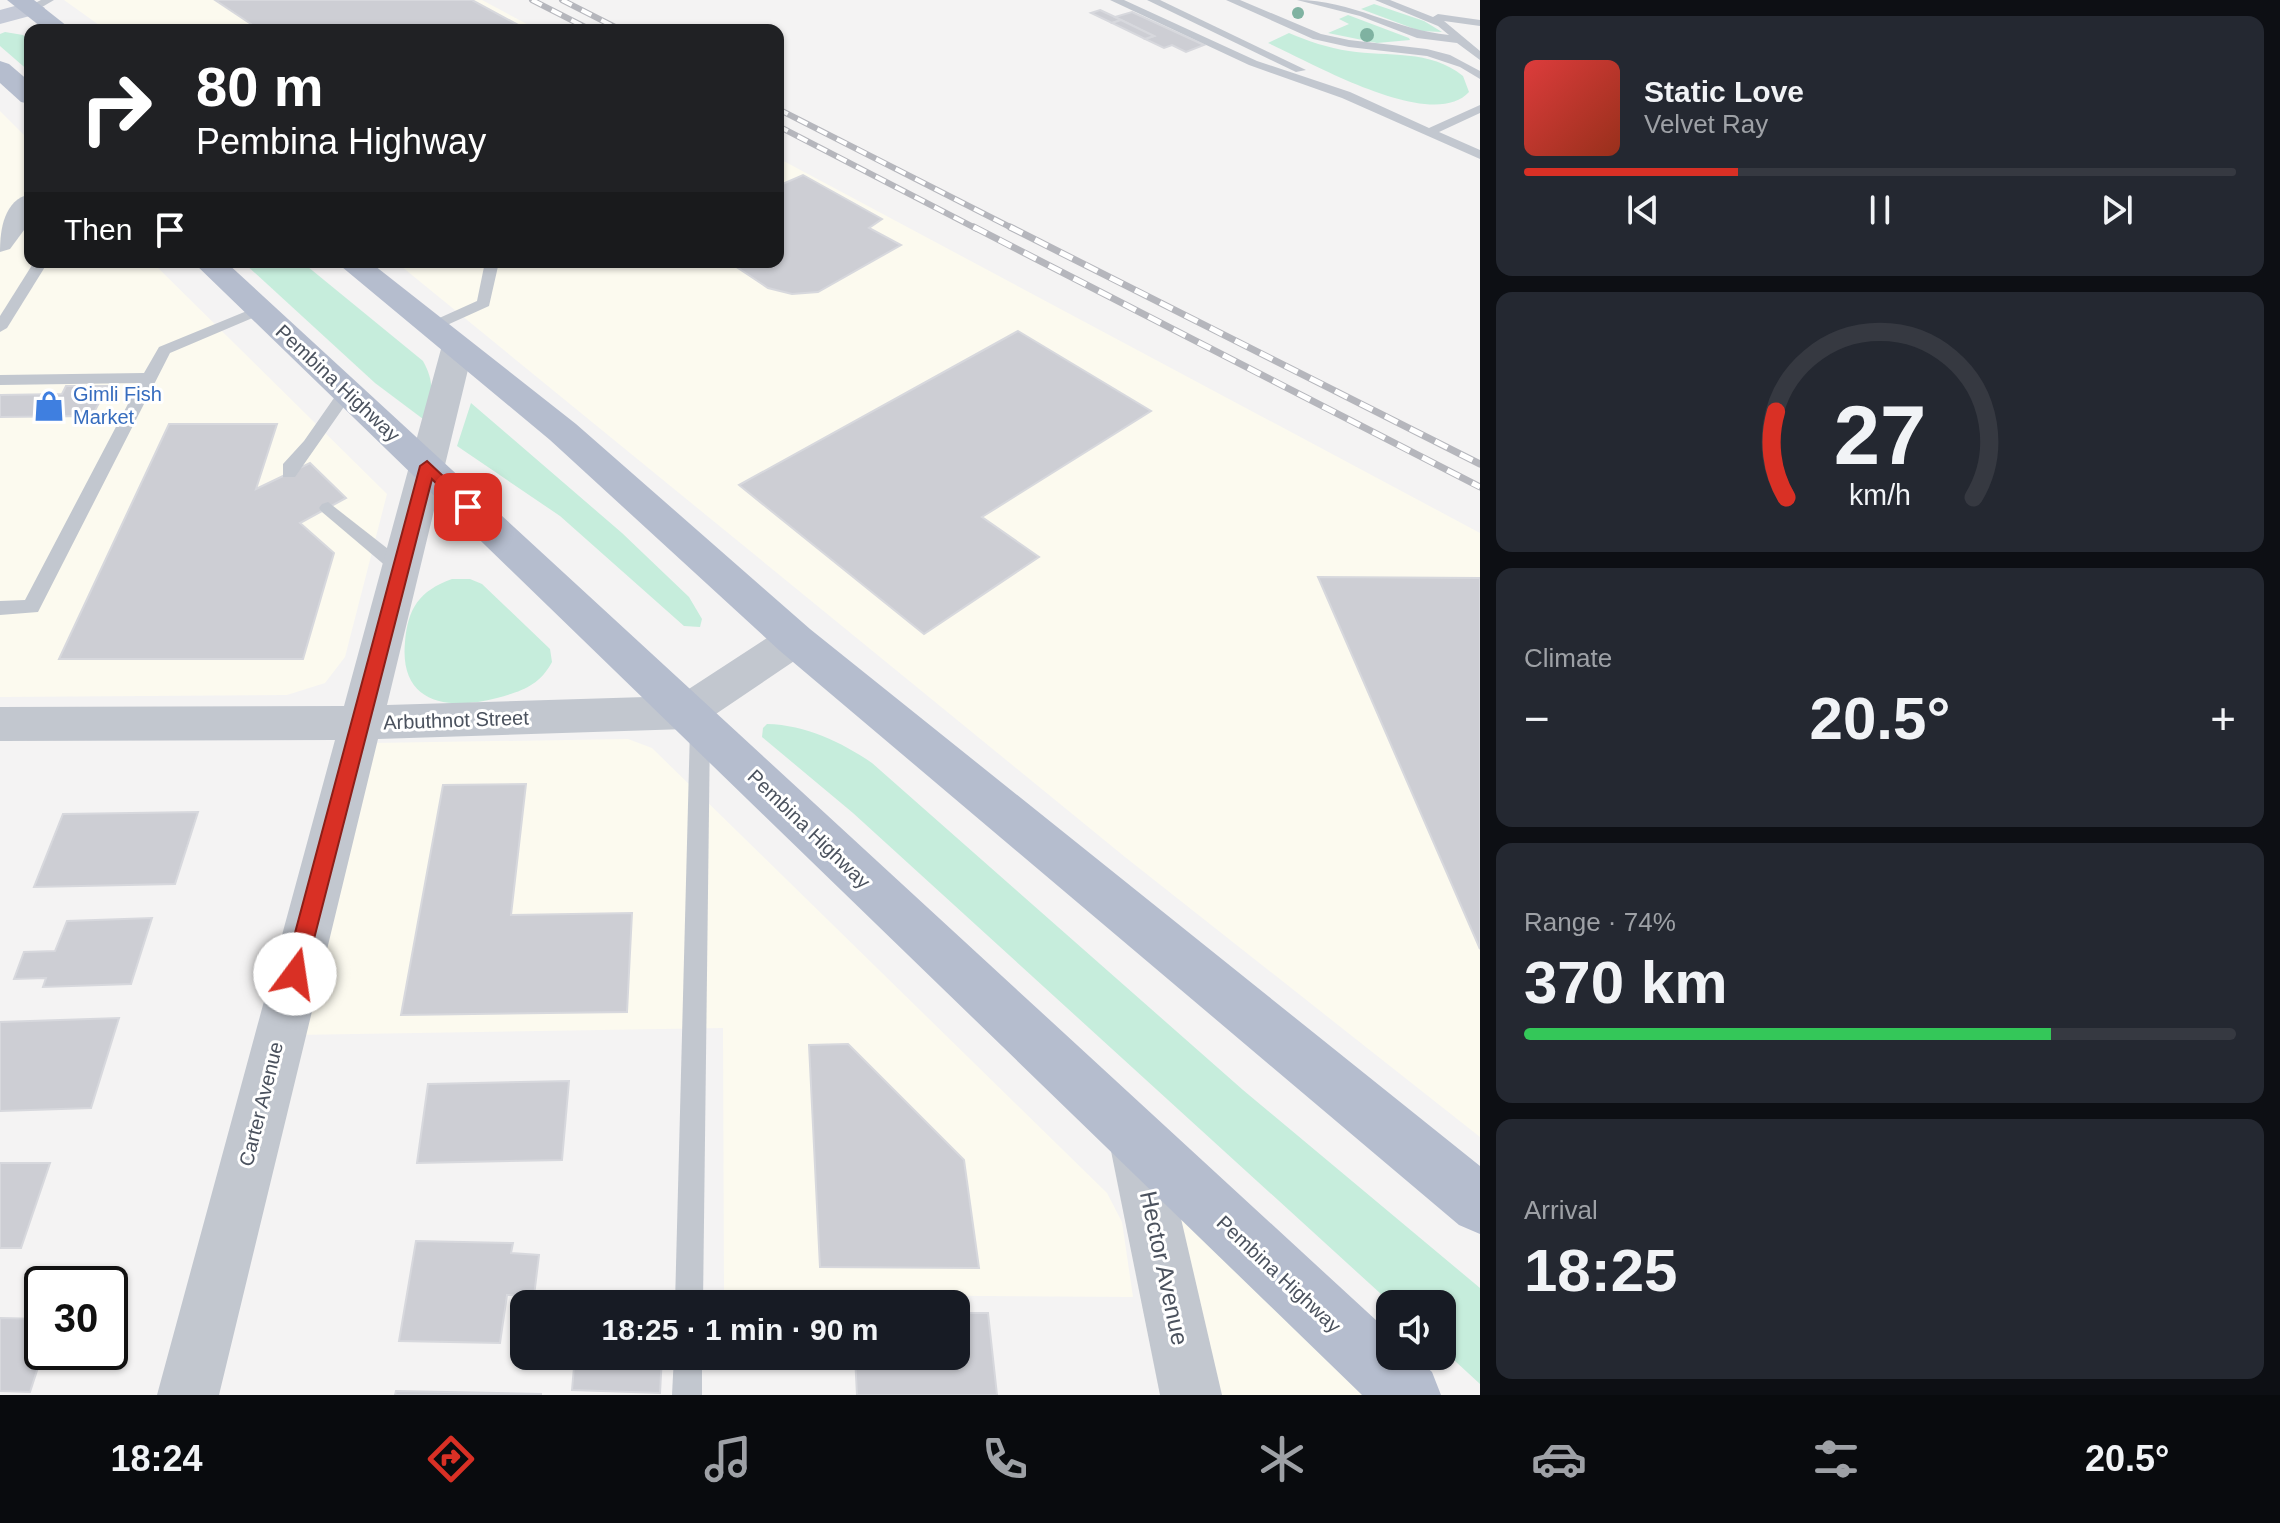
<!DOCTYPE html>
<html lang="en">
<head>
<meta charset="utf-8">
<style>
	body { margin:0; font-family:Arial,sans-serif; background:#242831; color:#f1f3f6; height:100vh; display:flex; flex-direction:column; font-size:30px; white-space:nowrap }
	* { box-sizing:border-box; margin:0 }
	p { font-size:26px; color:#9ea1a6 }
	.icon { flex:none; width:44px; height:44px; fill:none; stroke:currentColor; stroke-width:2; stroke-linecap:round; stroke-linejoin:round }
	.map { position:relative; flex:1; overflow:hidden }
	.drawer { display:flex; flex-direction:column; gap:16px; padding:16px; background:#0d0f14; width:800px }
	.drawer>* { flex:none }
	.guide { position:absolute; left:24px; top:24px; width:760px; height:244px; border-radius:16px; box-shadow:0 2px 6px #0004; background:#202124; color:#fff; overflow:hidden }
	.controls { position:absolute; left:1376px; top:1290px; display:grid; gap:16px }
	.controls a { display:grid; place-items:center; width:80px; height:80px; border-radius:16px; background:#171b24; box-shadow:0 2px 6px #0004; font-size:40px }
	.speed { position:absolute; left:24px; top:1266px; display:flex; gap:16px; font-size:40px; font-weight:700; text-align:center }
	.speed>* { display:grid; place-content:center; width:104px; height:104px; border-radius:50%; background:#171b24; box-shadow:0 2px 6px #0004; line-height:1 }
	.speed .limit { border:4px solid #111; border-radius:12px; background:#fff; color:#111 }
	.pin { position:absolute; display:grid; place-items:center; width:68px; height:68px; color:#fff; margin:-34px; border-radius:16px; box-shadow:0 4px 12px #0006 }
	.me { position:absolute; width:88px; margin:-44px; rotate:14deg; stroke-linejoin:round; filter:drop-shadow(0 0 6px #0008) }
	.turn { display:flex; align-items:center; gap:28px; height:168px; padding:0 40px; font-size:36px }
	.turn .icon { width:104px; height:104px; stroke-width:2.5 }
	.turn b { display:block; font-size:56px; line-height:68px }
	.then { display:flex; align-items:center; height:76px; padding:0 40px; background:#0003; gap:16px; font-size:30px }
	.big { font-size:60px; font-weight:600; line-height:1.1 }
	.drawer .tile { flex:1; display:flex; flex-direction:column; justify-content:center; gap:12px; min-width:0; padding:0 28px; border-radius:16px; background:#242831 }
	.drawer .dial { align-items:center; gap:0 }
	.dial svg { height:208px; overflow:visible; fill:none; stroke:#363941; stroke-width:7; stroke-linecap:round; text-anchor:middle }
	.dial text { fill:#f1f3f6; stroke:none }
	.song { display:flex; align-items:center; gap:24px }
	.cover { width:96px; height:96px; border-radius:12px; background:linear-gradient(135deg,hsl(0 70% 55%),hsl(10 70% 35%)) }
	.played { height:8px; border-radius:4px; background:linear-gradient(90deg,#d93025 30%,#363941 30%) }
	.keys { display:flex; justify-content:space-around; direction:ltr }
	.heat { display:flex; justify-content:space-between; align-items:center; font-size:44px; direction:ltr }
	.charge { height:12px; border-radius:6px; background:linear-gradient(90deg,#34c759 74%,#363941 0) }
	.trip { position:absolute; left:510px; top:1290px; width:460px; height:80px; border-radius:16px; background:#171b24; box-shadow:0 2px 6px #0004; font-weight:600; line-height:80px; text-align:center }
	.tabs { display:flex; height:128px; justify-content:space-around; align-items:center; background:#090b0e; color:#9ea1a6 }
	.tabs .icon { width:56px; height:56px }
	.tabs .active { color:#d93025 }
	.tabs b { font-size:36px; color:#f1f3f6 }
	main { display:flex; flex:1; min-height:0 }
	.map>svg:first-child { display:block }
</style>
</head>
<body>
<main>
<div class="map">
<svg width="1480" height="1395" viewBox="0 0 1480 1395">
	<rect width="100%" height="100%" fill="#f4f3f3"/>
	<!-- commercial -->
	<g fill="#fcfaef">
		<path d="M 64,0 L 482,0 L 538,30 L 106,30 Z"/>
		<path d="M 0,111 L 30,141 L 30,262 L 152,262 L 387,494 L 345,657 L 325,683 L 287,695 L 0,697 Z"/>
		<path d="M 778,158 L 1480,533 L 1480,1137 L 1125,857 L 396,262 L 778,262 Z"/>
		<path d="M 628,739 L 652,748 L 1107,1193 L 1122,1222 L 1133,1297 L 724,1294 L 723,1028 L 293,1035 L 372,743 Z"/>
		<path d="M 1136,1141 L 1409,1395 L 1191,1395 Z"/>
	</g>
	<!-- green -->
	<g fill="#c6eddc">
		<path d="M 1374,4 L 1424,21 L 1442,32 L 1420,31 L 1361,9 Z"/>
		<path d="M 1348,15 L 1409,38 L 1410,40 L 1377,43 L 1328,33 L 1349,24 L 1339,19 Z"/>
		<path d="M 5,32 L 23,35 L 30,41 L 30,72 L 0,46 L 0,34 Z"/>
		<path d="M 1289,33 C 1308,41 1328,48 1349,51 C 1388,57 1430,49 1463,76 L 1469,92 C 1432,133 1309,61 1268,43 Z"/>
		<path d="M 243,262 L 302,262 L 423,361 C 435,383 433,396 423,419 L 375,383 Z"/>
		<path d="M 471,403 L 622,533 L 689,597 L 702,619 L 700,627 L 684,626 L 560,516 L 457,446 Z"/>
		<path d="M 452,579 L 470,579 L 482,584 L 550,649 L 552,662 C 539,686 522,691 497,698 C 449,711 399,704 405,642 C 408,608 419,591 452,579 Z"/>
		<path d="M 767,724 C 806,725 841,742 872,763 L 1243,1090 L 1480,1288 L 1480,1384 L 1442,1349 L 1442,1304 L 1392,1304 L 853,813 L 762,737 L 763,728 Z"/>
	</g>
	<!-- building -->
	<g fill="#cdced4" stroke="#d7d8dd" stroke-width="2">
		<path d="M 215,0 L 472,0 L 522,27 L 513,30 L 260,30 Z"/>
		<path d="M 1100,10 L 1115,17 L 1121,20 L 1112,23 L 1091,13 Z"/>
		<path d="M 1132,12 L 1204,45 L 1186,52 L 1172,45 L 1164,48 L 1145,39 L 1154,36 L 1115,17 Z"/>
		<path d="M 1121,20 L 1154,36 L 1145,39 L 1112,23 Z"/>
		<path d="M 803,175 L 882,219 L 869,228 L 901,245 L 818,292 L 792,294 L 768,288 L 729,262 L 778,262 L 778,186 Z"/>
		<path d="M 1018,331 L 1151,411 L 982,517 L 1039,557 L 924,634 L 739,485 Z"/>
		<path d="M 66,386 L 108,386 L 92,416 L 0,417 L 0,395 L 62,394 Z"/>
		<path d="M 169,424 L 277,424 L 256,489 L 310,463 L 346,498 L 300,523 L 334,553 L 303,659 L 59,659 Z"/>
		<path d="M 1318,577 L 1480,578 L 1480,949 Z"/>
		<path d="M 526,784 L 511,915 L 632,913 L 627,1012 L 401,1015 L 443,785 Z"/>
		<path d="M 198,812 L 175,884 L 34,887 L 63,814 Z"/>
		<path d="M 152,918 L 131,984 L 43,987 L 46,978 L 14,979 L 24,952 L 55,951 L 67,921 Z"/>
		<path d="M 119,1018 L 91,1108 L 0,1111 L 0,1022 Z"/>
		<path d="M 848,1044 L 964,1160 L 979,1268 L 820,1267 L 809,1045 Z"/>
		<path d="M 569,1081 L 562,1160 L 417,1163 L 428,1084 Z"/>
		<path d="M 0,1163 L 50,1163 L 21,1248 L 0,1248 Z"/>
		<path d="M 416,1241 L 513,1243 L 511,1253 L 539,1255 L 534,1296 L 507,1295 L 500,1343 L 399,1341 Z"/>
		<path d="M 956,1313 L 988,1313 L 997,1395 L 857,1395 L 855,1356 L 956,1356 Z"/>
		<path d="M 0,1318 L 42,1319 L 43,1352 L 30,1392 L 0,1391 Z"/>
		<path d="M 575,1356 L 662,1356 L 660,1393 L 572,1390 Z"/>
		<path d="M 396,1391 L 542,1394 L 395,1395 Z"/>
	</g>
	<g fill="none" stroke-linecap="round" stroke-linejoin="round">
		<!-- service -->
		<g fill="#c2c7cf" fill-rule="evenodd">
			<path d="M 41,0 L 54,0 L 37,10 L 29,10 L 29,6 Z"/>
			<path d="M 1110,0 L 1124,0 L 1257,61 L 1350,92 L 1429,128 L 1480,105 L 1480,113 L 1439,132 L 1480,150 L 1480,159 L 1342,98 L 1249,65 Z"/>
			<path d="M 1147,0 L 1160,0 L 1306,70 L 1296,72 Z"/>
			<path d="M 1226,0 L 1240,0 L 1321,34 L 1349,40 L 1427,49 L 1450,55 L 1480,71 L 1480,79 L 1460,67 L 1427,56 L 1349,47 L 1313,39 Z"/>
			<path d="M 1297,0 C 1351,0 1396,30 1449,35 L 1438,26 L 1375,0 L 1390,0 L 1433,17 L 1438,14 L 1480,20 L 1480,26 L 1444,21 L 1480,51 L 1480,60 L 1457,43 L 1417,38 L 1360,16 Z"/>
			<path d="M 34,262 L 48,262 L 7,328 L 0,332 L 0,316 Z"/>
			<path d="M 485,262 L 499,262 L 489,306 L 436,330 L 426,330 L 426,324 L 477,301 Z"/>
			<path d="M 259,306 L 266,310 L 264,313 L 170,353 L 38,612 L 0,615 L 0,601 L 25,600 L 139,383 L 0,385 L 0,375 L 144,373 L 159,347 Z"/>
			<path d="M 347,386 L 355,391 L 295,477 L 283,477 L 283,464 L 304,441 L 341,388 Z"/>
			<path d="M 328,502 L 406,563 L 409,568 L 406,573 L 394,573 L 322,512 L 319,508 L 322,504 Z"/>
			<path d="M 700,720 L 707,722 L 710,728 L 703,1304 L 675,1304 L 690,728 L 693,722 Z"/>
			<path d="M 674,1356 L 702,1356 L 702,1395 L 672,1395 Z"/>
		</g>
		<!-- minor -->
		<g fill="#c2c7cf" fill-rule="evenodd">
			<path d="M 30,194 L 30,222 L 10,249 L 0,252 C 0,229 4,200 30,194 Z"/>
			<path d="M 457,339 L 468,342 L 473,349 L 387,705 L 678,696 L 781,629 L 795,625 L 809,629 L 815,640 L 809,651 L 701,724 L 686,729 L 378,739 L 219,1395 L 157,1395 L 335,740 L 0,741 L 0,707 L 344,706 L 441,349 L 446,342 Z"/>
			<path d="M 1136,1114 L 1155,1122 L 1163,1141 L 1222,1395 L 1160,1395 L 1109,1141 L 1117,1122 Z"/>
		</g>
		<!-- secondary -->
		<path fill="#c5cad7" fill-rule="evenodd" d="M 33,1 L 45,8 L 41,13 L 0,24 L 0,10 Z"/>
		<!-- primary -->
		<g fill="#b5bdce" fill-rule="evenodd">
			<path d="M 7,0 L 34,0 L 72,30 L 45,30 Z"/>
			<path d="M 0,61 L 9,64 L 30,82 L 30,104 L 21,102 L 0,83 Z"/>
			<path d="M 193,262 L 226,262 L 1390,1333 L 1390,1356 L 1414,1356 L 1432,1372 L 1441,1395 L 1362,1395 Z"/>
			<path d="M 336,262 L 370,262 L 576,424 L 810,629 L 1480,1166 L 1480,1234 L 1459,1225 L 780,651 L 550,440 Z"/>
		</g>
		<defs>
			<g id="rail-far1">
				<path d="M 532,0 L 591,30"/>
				<path d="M 562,0 L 621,30"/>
				<path d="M 778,109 L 1014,229"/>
				<path d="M 778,126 L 977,229"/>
			</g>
			<g id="rail">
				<path d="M 974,227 L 1480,487"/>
				<path d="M 1010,227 L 1480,464"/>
			</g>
		</defs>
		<!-- rail-far1 casing -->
		<use href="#rail-far1" stroke="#b5b6bc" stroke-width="6"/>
		<!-- rail casing -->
		<use href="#rail" stroke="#b5b6bc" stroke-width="7"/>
		<!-- rail-far1 -->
		<use href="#rail-far1" stroke="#fff" stroke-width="4" stroke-dasharray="11" stroke-linecap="butt"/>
		<!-- rail -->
		<use href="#rail" stroke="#fff" stroke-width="5" stroke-dasharray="14" stroke-linecap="butt"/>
	</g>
	<!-- trees -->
	<g fill="#7fb2a1">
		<circle cx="1298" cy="13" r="6"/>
		<circle cx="1367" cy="35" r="7"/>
	</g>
	<!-- route -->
	<path fill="#d93025" stroke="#8d1f18" stroke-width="2" d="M 427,461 L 476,507 L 468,513 L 462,511 L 432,479 L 305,974 L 302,981 L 295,984 L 287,981 L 284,974 L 420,466 Z"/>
	<!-- icons -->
	<defs>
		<symbol id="shop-bare" viewBox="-9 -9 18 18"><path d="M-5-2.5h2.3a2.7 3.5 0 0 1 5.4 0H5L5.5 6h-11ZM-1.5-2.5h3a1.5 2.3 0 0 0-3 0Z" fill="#3f7fe0" stroke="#fff" stroke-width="2.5" paint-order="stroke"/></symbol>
	</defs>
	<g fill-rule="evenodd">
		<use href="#shop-bare" x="27" y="384" width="44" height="44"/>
	</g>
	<g text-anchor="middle" stroke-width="6" stroke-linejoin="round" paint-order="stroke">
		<!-- street labels -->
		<g font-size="20" fill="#4b525e" stroke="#fff">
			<text transform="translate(338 383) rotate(43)" y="7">Pembina Highway</text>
			<text transform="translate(456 720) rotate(-2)" y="7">Arbuthnot Street</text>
			<text transform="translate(809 829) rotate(44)" y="7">Pembina Highway</text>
			<text transform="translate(261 1104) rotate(-76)" y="7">Carter Avenue</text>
			<text transform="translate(1279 1274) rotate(43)" y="7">Pembina Highway</text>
		</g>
		<!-- shop labels -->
		<g font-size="20" fill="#366cbe" stroke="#fff" text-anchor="start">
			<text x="73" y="401">Gimli Fish<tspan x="73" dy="23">Market</tspan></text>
		</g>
		<!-- near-street labels -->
		<g font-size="24" fill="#4b525e" stroke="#fff">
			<text transform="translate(1164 1268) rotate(78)" y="8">Hector Avenue</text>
		</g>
	</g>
</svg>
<div class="controls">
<a><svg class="icon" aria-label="sound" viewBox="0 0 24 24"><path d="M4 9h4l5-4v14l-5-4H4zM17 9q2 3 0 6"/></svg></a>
</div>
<div class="speed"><div class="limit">30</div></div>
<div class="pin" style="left:468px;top:507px;background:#d93025"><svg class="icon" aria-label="arrive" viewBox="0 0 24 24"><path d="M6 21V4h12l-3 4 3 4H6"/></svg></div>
<svg class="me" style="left:295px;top:974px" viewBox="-20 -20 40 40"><circle r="19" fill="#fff"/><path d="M0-13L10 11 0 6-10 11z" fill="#d93025"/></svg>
<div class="trip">18:25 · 1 min · 90 m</div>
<div class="guide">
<div class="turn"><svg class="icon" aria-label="right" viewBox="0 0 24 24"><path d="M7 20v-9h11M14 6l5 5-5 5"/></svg><div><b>80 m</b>Pembina Highway</div></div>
<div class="then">Then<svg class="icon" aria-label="arrive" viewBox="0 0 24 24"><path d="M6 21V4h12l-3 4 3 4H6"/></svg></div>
</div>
</div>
<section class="drawer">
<div class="tile">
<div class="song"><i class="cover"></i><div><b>Static Love</b><p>Velvet Ray</p></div></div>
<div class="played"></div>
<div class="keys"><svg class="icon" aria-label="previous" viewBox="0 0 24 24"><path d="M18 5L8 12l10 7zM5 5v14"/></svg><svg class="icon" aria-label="pause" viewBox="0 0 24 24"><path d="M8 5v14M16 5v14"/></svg><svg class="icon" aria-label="next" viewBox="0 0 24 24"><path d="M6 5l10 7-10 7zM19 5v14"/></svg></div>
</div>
<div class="tile dial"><svg viewBox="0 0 100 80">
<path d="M14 69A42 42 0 1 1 86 69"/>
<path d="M14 69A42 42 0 0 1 10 36" stroke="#d93025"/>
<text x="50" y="56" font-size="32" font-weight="700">27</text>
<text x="50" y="72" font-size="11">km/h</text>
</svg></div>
<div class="tile"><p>Climate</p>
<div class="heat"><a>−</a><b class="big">20.5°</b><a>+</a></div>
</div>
<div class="tile"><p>Range · 74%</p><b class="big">370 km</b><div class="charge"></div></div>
<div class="tile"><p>Arrival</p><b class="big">18:25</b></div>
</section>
</main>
<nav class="tabs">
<b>18:24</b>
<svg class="icon active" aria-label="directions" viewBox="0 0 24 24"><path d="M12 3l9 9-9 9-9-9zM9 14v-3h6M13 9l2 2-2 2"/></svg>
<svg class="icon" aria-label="music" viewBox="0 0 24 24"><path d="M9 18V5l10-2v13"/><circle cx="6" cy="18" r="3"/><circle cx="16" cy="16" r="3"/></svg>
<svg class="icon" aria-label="phone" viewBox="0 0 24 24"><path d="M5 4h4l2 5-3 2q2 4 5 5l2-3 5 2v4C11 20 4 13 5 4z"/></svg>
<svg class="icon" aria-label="climate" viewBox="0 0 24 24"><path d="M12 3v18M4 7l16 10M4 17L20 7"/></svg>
<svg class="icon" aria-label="car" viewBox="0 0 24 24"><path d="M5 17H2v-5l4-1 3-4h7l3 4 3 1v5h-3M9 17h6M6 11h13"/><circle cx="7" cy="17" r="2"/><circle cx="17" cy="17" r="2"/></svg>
<svg class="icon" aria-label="filters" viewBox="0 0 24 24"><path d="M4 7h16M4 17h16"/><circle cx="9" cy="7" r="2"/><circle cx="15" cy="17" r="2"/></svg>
<b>20.5°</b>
</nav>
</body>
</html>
